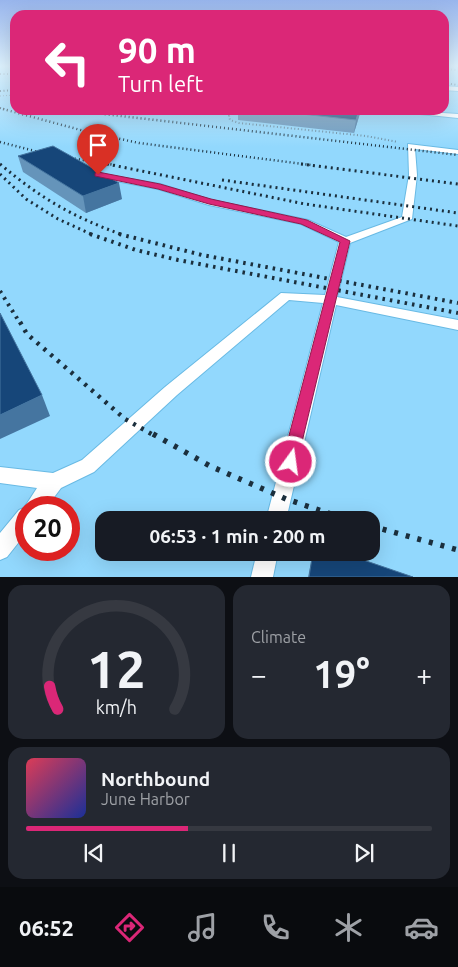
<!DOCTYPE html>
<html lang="en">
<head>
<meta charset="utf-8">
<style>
	body { margin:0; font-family:Ubuntu,sans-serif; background:#242831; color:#f1f3f6; height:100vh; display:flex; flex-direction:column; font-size:19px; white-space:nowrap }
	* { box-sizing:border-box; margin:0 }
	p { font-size:16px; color:#9ea1a6 }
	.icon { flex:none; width:28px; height:28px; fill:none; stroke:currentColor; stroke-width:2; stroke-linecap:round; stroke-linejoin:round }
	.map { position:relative; height:577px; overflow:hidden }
	.side { display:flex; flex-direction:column; gap:8px; padding:8px; background:#0d0f14; flex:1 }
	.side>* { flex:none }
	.banner { position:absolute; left:10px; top:10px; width:439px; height:105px; border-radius:15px; box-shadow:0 5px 20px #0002; background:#db2777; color:#fff; overflow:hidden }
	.speed { position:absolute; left:15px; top:496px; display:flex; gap:10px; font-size:25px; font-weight:700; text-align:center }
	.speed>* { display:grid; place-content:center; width:65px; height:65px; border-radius:50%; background:#171b24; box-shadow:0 5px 20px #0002; line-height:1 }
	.speed .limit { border:8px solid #d22; background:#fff; color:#111 }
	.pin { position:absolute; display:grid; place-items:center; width:42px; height:42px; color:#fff; margin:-51px -21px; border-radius:50% 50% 50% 0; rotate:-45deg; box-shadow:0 0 5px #0007 }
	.pin .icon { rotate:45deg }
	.me { position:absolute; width:55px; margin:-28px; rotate:14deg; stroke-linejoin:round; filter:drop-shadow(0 0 4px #0008) }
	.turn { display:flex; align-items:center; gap:18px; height:105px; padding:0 25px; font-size:22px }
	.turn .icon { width:65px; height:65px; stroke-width:2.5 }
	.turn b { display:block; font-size:35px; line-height:42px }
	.big { font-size:38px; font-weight:600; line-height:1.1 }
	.side .tile { flex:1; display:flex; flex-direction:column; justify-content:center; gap:8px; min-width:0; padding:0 18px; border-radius:15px; background:#242831 }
	.side .dial { align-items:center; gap:0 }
	.dial svg { height:130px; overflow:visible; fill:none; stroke:#363941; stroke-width:7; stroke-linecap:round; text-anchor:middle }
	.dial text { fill:#f1f3f6; stroke:none }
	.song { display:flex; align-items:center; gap:15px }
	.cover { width:60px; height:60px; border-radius:8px; background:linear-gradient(135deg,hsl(350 70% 55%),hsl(230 70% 35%)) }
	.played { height:5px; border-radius:2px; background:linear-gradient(90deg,#db2777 40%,#363941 40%) }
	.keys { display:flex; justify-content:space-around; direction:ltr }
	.heat { display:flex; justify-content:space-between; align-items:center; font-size:28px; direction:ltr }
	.side .tiles { flex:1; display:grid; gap:8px; grid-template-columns:1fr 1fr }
	.tile:last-child { grid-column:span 2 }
	.trip { position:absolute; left:95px; top:511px; width:285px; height:50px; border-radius:15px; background:#171b24; box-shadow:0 5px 20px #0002; font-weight:600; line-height:50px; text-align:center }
	.menu { display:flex; height:80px; justify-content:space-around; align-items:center; background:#090b0e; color:#9ea1a6 }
	.menu .icon { width:35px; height:35px }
	.menu .selected { color:#db2777 }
	.menu b { font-size:22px; color:#f1f3f6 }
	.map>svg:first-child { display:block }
</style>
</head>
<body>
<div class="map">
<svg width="458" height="577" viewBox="0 0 458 577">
	<rect width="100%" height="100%" fill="#b4e2fc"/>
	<!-- built -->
	<path fill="#92d8fd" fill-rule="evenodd" d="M 0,66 L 15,66 L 15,110 L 444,110 L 444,66 L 458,66 L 458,577 L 0,577 ZM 26,508 L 69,508 L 69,550 L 26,550 ZM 104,520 L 371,520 L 371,552 L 104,552 Z"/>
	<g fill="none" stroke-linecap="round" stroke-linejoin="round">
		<defs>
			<g id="lane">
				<path d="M 444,86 L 458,87 L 458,91 L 444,90 Z"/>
				<path d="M 398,110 L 458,114 L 458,118 L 401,112 Z"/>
				<path d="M 408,144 L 458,150 L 458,154 L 415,149 L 417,175 L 412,219 L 350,243 L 337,297 L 458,320 L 458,330 L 336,305 L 286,520 L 266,520 L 323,303 L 289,300 L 177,395 L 94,472 L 61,488 L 46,508 L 26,508 L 26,533 L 7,557 L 0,560 L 0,533 L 19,510 L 24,508 L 37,488 L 0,483 L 0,467 L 53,473 L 82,460 L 165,387 L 281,293 L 325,295 L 339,242 L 301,224 L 209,205 L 158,189 L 95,177 L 95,173 L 160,184 L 211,200 L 308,220 L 346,237 L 402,217 L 409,175 Z"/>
				<path d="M 257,552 L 278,552 L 273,577 L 251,577 Z"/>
			</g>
		</defs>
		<!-- lane casing -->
		<use href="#lane" stroke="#69bae4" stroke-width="2"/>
		<!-- path-far1 -->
		<path stroke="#67879b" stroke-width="1" stroke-dasharray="1 2" stroke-linecap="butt" d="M 0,96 L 15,95"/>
		<!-- path -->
		<path stroke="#67879b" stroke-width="2" stroke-dasharray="1 2.5" stroke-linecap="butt" d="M 234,110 L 229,116 L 230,120 L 239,123 L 366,136 L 398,142"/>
		<!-- lane -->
		<use href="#lane" fill="#fff" fill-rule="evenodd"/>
		<!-- rail-far5 -->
		<g stroke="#1b2f3d" stroke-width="2" stroke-dasharray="1 2.5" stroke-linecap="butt">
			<path d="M 444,69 L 458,70"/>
			<path d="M 0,74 L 15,74"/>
			<path d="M 444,83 L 458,85"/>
			<path d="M 0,91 L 15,90"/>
			<path d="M 0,108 L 7,110"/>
		</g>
		<!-- rail-far4 -->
		<g stroke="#1b2f3d" stroke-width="2.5" stroke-dasharray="1 3" stroke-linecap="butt">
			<path d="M 3,109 L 88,132 L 139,143 L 311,165"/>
			<path d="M 69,110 L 458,155"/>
			<path d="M 0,142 L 46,154"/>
			<path d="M 63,157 L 115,165"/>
		</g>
		<!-- rail-far3 -->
		<g stroke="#1b2f3d" stroke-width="3" stroke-dasharray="2 4" stroke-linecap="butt">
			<path d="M 0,164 C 40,198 73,217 123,235"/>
			<path d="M 107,164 L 305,204 L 458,226"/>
			<path d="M 301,164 L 458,184"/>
			<path d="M 0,174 L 26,199 L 58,219 L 93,235"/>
			<path d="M 222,180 L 458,213"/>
		</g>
		<!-- rail-far2 -->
		<g stroke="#1b2f3d" stroke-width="4" stroke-dasharray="2.5 5" stroke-linecap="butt">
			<path d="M 90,234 L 136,250 L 178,260 L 458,313"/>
			<path d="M 119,234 L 202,255 L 458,303"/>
			<path d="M 0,291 L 20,323"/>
		</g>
		<!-- rail-far1 -->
		<path stroke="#1b2f3d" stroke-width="4.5" stroke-dasharray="3 6" stroke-linecap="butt" d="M 20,322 L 27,334 L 125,419 L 155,436"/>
		<!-- rail -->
		<g stroke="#1b2f3d" stroke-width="5.5" stroke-dasharray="4 8" stroke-linecap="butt">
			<path d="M 153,434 L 210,466 L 286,499 L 349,520"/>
			<path d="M 371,526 L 458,550"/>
		</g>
	</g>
	<!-- wall -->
	<g fill="#6594ba">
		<path d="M 446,66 L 458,66 L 458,75 L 457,67 Z"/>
		<path d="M 238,110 L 361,110 L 354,133 L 238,120 Z"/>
		<path d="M 18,156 L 122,199 L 86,213 L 23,172 Z"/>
		<path d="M 313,552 L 340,552 L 413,577 L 308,577 Z"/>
	</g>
	<!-- shaded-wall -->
	<g fill="#4575a0">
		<path d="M 359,110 L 361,110 L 354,133 L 356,120 Z"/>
		<path d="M 119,183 L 122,199 L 86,213 L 83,196 Z"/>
		<path d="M 42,395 L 50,416 L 0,439 L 0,415 Z"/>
	</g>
	<!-- building -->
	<g fill="#164679" stroke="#4575a0">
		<path d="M 265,110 L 359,110 L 356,120 Z"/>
		<path d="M 53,146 L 119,183 L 83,196 L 18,156 Z"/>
		<path d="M 0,313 L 42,395 L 0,415 Z"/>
		<path d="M 313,552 L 340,552 L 413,577 L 309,577 Z"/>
	</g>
	<!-- sky -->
	<linearGradient id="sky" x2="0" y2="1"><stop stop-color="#98b5ec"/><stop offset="0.45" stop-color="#ddf2fe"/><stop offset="1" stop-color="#ddf2fe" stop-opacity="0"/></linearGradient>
	<rect width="458" height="147" fill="url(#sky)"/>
	<!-- route -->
	<path fill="#db2777" stroke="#8e194d" d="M 98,172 L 160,184 L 211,199 L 307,220 L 350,241 L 296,467 L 291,469 L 285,467 L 282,462 L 340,242 L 301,224 L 209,204 L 158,189 L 95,176 L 95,173 Z"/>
</svg>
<div class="speed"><div class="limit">20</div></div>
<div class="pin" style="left:98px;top:175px;background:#d93025"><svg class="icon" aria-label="arrive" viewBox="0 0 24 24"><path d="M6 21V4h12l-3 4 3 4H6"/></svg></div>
<svg class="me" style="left:291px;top:462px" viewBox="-20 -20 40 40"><circle r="17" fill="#db2777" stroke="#fff" stroke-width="3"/><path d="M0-11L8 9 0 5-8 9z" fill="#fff"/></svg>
<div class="trip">06:53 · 1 min · 200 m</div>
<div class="banner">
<div class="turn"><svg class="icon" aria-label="left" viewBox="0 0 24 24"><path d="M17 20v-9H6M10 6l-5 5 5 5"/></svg><div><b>90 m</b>Turn left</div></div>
</div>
</div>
<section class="side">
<div class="tiles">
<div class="tile dial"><svg viewBox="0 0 100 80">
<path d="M14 69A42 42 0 1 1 86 69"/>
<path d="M14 69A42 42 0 0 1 9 55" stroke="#db2777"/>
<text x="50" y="56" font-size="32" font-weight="700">12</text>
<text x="50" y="72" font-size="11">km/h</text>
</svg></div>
<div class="tile"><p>Climate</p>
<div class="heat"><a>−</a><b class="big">19°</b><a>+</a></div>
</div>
<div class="tile">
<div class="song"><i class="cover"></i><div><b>Northbound</b><p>June Harbor</p></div></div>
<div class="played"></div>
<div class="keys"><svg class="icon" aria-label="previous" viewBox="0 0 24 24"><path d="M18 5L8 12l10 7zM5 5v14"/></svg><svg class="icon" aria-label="pause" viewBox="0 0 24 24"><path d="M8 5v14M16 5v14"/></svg><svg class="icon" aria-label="next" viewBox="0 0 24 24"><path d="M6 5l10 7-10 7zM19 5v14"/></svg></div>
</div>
</div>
</section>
<nav class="menu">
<b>06:52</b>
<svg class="icon selected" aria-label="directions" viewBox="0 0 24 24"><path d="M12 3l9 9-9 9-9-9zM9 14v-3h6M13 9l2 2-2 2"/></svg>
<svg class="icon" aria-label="music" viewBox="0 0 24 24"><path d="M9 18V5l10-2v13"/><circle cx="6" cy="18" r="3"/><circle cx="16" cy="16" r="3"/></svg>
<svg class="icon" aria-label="phone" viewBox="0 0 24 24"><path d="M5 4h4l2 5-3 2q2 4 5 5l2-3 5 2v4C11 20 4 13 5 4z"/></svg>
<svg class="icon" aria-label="climate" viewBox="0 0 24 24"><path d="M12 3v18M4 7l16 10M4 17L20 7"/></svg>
<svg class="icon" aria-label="car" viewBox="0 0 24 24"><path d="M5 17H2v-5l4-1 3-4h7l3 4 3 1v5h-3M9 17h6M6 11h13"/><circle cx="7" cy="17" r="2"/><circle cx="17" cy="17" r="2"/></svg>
</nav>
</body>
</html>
